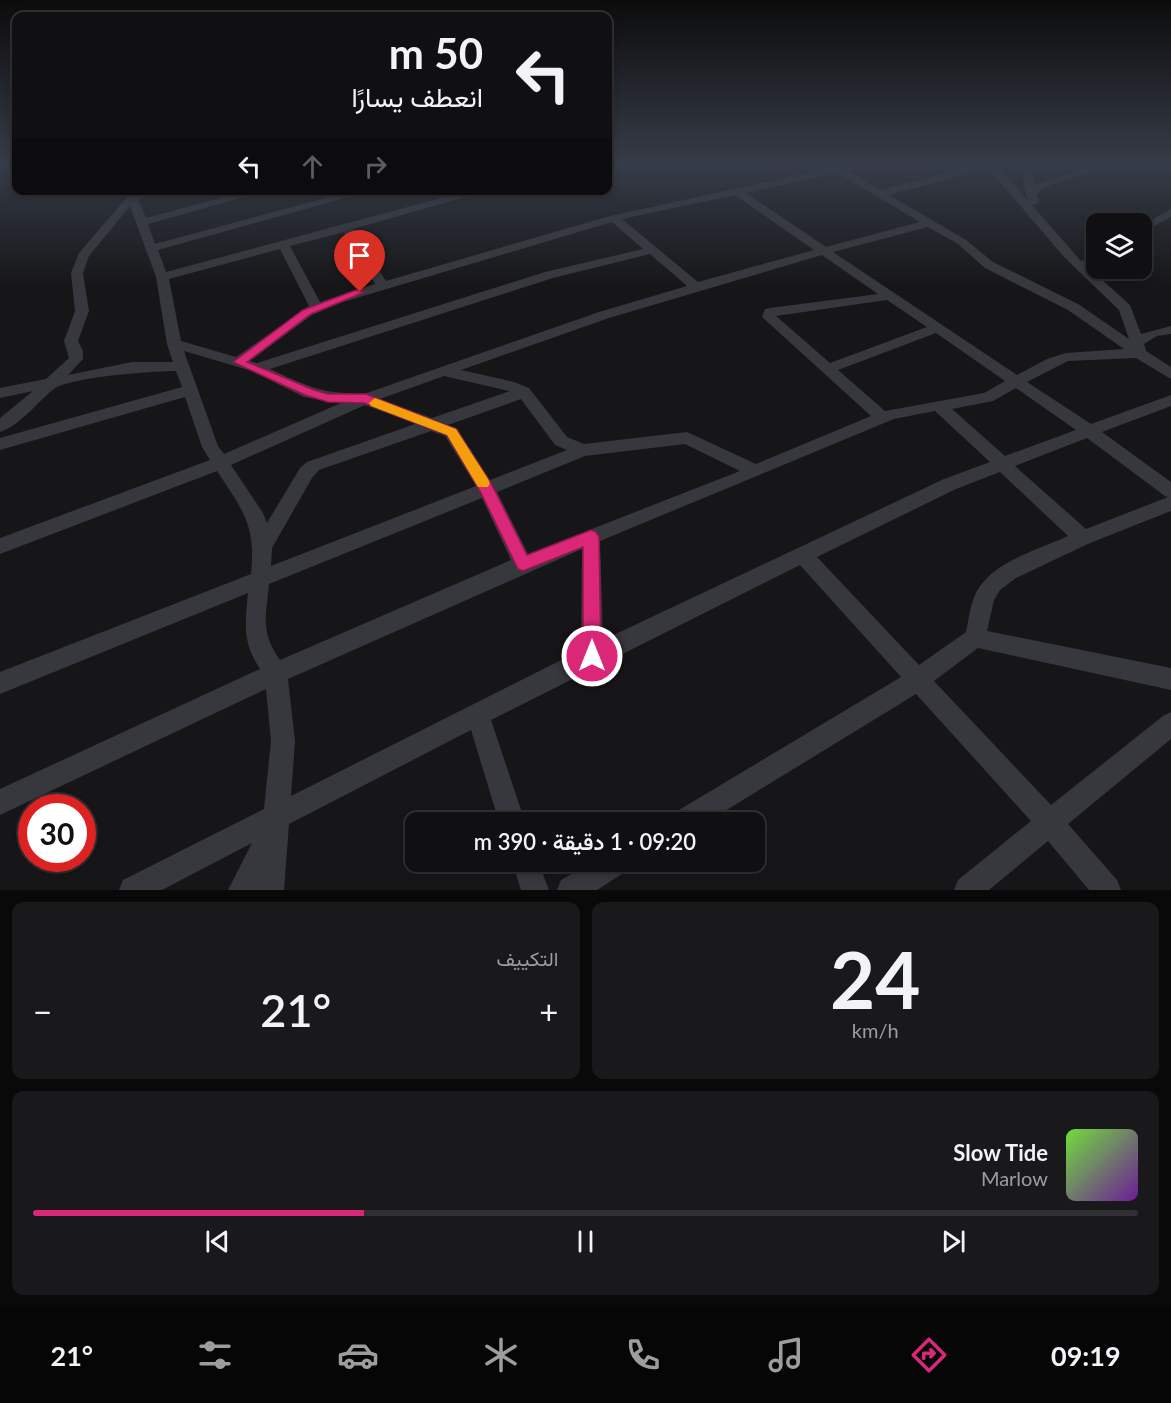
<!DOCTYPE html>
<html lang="ar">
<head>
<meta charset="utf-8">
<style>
	body { margin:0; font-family:Lato,Vazirmatn,sans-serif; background:#19191b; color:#f1f3f6; direction:rtl; height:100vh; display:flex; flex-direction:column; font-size:22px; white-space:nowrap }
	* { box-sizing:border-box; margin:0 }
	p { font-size:20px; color:#9c9d9f }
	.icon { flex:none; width:33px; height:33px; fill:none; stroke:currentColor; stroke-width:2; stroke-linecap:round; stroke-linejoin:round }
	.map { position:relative; height:890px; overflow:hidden; direction:ltr }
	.sheet { display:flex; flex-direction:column; gap:12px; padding:12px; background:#09090a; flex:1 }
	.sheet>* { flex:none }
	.hud { position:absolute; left:12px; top:12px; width:600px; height:183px; border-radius:12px; box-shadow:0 3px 9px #0003,0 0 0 2px #303032; direction:rtl; background:#101012; color:#f1f3f6; overflow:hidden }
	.tools { position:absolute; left:1086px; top:213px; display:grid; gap:12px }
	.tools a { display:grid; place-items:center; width:66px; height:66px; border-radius:12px; background:#101012; box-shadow:0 3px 9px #0003,0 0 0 2px #303032; font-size:30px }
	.speed { position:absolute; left:18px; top:794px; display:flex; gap:12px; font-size:30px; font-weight:700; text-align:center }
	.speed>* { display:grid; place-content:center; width:78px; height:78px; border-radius:50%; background:#101012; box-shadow:0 3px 9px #0003,0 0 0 2px #303032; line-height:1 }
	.speed .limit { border:9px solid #d22; background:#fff; color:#111 }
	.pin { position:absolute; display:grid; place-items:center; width:51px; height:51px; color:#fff; margin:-62px -26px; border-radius:50% 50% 50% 0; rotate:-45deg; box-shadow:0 0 6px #0007 }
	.pin .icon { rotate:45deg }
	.me { position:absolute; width:66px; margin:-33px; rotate:0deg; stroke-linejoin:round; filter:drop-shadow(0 0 4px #0008) }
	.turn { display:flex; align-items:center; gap:21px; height:126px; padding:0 30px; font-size:27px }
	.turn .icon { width:78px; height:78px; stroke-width:2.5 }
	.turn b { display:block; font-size:42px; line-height:51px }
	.lanes { display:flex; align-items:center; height:57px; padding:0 30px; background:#0003; justify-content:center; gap:30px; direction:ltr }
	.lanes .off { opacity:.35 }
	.big { font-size:45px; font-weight:600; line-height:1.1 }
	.sheet .tile { flex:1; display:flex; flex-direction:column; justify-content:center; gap:9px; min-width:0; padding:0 21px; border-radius:12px; background:#19191b }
	.sheet .dial { align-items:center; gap:0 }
	.dial b { font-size:78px; line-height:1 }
	.song { display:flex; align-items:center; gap:18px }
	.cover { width:72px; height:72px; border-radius:9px; background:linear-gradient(135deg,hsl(100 70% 55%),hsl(280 70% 35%)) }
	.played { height:6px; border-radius:3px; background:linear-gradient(90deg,#db2777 30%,#303032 30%) }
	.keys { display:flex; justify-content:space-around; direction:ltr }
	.heat { display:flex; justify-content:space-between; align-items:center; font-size:33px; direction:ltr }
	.sheet .tiles { flex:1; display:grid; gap:12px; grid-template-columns:1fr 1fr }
	.tile:last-child { grid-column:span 2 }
	.trip { position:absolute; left:405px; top:812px; width:360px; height:60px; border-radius:12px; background:#101012; box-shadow:0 3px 9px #0003,0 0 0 2px #303032; font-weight:600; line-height:60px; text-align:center; direction:rtl }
	.tab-bar { display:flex; height:96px; justify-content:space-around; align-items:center; background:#060607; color:#9c9d9f }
	.tab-bar .icon { width:42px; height:42px }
	.tab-bar .active { color:#db2777 }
	.tab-bar b { font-size:27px; color:#f1f3f6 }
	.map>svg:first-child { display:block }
</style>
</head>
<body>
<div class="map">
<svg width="1171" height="890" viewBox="0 0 1171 890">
	<rect width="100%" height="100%" fill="#161618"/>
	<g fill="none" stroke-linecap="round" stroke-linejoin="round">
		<!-- minor -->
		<g fill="#37383d" fill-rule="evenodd">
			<path d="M 16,163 L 16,165 L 0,170 L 0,164 Z"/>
			<path d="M 857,163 L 875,163 L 848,171 L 881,190 L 984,163 L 995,163 L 1081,261 L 1096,254 L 1096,262 L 1088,267 L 1130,305 L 1141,334 L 1171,326 L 1171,334 L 1157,336 L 1144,344 L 1146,351 L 1171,367 L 1171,379 L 1136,358 L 1068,361 L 1027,382 L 1091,424 L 1171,395 L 1171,406 L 1102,432 L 1171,482 L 1171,511 L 1090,543 L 1016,578 L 1000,590 L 994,600 L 987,631 L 1171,668 L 1171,690 L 978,648 L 934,681 L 1051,805 L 1163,716 L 1171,712 L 1171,739 L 1068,824 L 1117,880 L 1121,890 L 1089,890 L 1048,841 L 989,890 L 954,890 L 958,880 L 1031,821 L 916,694 L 707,822 L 670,822 L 674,813 L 901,677 L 800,565 L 491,720 L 525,822 L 499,822 L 471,730 L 289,824 L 284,890 L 228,890 L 252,843 L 162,890 L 119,890 L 123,880 L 264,809 L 271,741 L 266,689 L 0,815 L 0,789 L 260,669 C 242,641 245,625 248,593 L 0,694 L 0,672 L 251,574 C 256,524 243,511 217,471 L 0,554 L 0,538 L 210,460 L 202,447 L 185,397 L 0,450 L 0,438 L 182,387 L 176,371 C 153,371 70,377 54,389 C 37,402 21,425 0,432 L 0,418 L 33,391 L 0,398 L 0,388 L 46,379 L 69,358 L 64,341 L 75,311 L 71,273 L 79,253 L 127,197 L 125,190 L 135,190 L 136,193 L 164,190 L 138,199 L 146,218 L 250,190 L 269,190 L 148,224 L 155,244 L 355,190 L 374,190 L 158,250 L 166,272 L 471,190 L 490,190 L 353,229 L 386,281 L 610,216 L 831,168 L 836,165 ZM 988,168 L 1064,257 L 1119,310 L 1129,339 L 1078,304 L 993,262 L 966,240 L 889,195 ZM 837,173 L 920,222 L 826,247 L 746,193 ZM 735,195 L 814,250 L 698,282 L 622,219 ZM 130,206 L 156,277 L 167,344 L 173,362 L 132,362 L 68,375 L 83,359 L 83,351 L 78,341 L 89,311 L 83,273 L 89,256 ZM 612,222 L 643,249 L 545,272 L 257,363 L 250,361 L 312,315 L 343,302 ZM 928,227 L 958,244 L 985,268 L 1068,310 L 1124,349 L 1066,353 L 1047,359 L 1017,375 L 833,252 ZM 344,232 L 375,284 L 320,302 L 290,246 ZM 280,249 L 309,306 L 236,357 L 181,341 L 169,279 ZM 650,254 L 687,286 L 599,312 L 364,394 C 320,393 309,387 270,369 L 553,278 ZM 822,255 L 878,294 L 770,308 L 765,309 L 762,317 L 871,416 L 756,464 L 687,432 L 584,444 L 567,437 L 529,388 L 514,382 L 461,370 L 609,318 ZM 887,300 L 927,327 L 830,363 L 776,316 ZM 936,333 L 1005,381 L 984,393 L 885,411 L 838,370 ZM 184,351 L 252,371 L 304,397 L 341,403 L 224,454 L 218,446 ZM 444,376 L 509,391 L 510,391 L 432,418 L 380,399 ZM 1016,388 L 1076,430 L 1005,456 L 952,409 L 993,401 ZM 521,399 L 555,445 L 567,450 L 490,480 L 457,428 L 448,425 ZM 365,405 L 415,424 L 307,462 L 300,468 L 267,523 L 263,513 L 231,465 ZM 935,411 L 990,462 L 944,479 L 603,640 L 600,541 L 894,419 ZM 431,431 L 445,436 L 476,486 L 271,566 L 272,548 L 312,478 L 319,470 ZM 1087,438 L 1165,496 L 1168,497 L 1086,529 L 1015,466 ZM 685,444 L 740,471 L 528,554 L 497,492 L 585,456 ZM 1000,472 L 1068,536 C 1038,550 994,561 977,591 C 970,603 969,619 966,632 L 919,665 L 817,557 L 956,489 ZM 482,498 L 511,560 L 280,660 C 260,632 266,617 269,584 ZM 582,549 L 581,650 L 291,796 L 295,741 L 288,679 Z"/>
			<path d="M 1023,163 L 1033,163 L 1034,185 L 1102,163 L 1116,163 L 1043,188 L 1037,195 L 1039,202 L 1034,205 L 1030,204 C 1024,191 1022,178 1023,163 Z"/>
			<path d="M 1171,209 L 1171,217 L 1142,232 L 1142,225 Z"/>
			<path d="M 512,861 L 538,861 L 549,890 L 521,890 Z"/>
			<path d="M 594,861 L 632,861 L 628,870 L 597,890 L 557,890 L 561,880 Z"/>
		</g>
	</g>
	<!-- sky -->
	<linearGradient id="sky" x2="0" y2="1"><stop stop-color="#0c0c0d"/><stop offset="0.57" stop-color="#363c48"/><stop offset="1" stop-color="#363c48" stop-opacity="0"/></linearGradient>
	<rect width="1171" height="287" fill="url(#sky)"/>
	<!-- route -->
	<path fill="#db2777" stroke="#8e194d" stroke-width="1.5" d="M 356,290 L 365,292 L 311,314 L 247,362 L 314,390 L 328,394 L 366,394 L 456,429 L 492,485 L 527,555 L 591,530 L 596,532 L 599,537 L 601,656 L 598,662 L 592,665 L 586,662 L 583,656 L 583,547 L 523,571 L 518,569 L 480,491 L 447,435 L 364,403 L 328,402 L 305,395 L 233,362 L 303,310 Z"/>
	<!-- slow -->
	<path fill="#f59e0b" d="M 375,398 L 456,429 L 488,479 L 490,483 L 488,487 L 478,487 L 447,435 L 371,406 L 369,403 Z"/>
</svg>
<div class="tools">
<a><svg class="icon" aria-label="layers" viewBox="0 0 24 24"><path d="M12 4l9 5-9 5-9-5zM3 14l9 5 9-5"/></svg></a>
</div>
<div class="speed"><div class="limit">30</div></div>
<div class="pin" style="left:360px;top:292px;background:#d93025"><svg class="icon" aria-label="arrive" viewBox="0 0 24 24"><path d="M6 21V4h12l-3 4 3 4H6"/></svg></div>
<svg class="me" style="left:592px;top:656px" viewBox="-20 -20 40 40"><circle r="17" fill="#db2777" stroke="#fff" stroke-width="3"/><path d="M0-11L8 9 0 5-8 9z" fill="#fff"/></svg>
<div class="trip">09:20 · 1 دقيقة · 390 m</div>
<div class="hud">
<div class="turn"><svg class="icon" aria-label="left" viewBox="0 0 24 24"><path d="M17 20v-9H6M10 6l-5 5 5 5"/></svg><div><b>50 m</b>انعطف يسارًا</div></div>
<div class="lanes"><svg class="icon" aria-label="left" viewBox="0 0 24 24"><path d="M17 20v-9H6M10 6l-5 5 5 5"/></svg><svg class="icon off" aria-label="ahead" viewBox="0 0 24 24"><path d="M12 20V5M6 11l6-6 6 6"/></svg><svg class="icon off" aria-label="right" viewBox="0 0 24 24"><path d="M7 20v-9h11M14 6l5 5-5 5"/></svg></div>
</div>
</div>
<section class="sheet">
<div class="tiles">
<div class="tile dial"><b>24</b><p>km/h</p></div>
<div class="tile"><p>التكييف</p>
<div class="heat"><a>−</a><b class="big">21°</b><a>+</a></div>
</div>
<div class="tile">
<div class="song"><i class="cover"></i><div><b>Slow Tide</b><p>Marlow</p></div></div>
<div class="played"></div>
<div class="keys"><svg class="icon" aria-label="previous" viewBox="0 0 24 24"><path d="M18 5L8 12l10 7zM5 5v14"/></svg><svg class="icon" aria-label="pause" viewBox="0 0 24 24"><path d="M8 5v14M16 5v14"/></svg><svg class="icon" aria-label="next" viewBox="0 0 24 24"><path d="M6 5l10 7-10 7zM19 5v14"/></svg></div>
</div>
</div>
</section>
<nav class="tab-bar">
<b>09:19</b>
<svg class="icon active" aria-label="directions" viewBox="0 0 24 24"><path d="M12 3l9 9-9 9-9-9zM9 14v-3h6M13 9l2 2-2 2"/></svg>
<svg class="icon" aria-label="music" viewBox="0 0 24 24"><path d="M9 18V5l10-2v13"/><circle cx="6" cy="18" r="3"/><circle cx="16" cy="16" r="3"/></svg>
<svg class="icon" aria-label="phone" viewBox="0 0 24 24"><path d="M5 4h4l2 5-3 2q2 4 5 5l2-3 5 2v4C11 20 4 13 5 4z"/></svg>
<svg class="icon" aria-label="climate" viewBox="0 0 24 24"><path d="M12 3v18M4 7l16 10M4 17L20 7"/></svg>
<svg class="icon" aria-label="car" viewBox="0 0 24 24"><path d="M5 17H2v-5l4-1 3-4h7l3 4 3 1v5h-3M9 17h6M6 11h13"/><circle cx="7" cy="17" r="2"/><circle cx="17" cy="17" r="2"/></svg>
<svg class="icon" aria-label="filters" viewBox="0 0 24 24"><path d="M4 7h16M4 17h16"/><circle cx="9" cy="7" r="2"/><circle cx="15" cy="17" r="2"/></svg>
<b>21°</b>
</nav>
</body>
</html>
